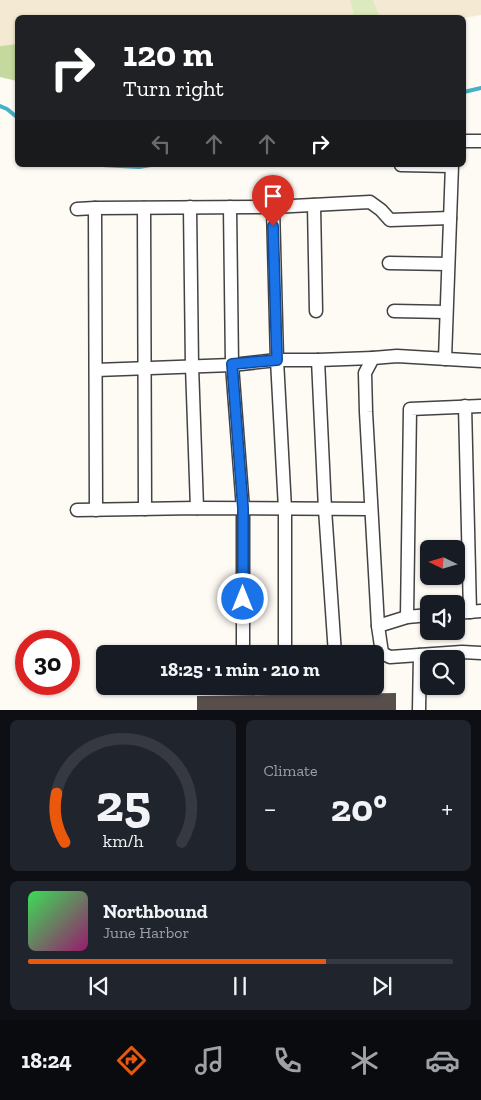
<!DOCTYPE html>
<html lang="en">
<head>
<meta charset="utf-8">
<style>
	body { margin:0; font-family:"Zilla Slab",serif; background:#20242c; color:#f1f3f6; height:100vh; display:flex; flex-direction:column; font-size:19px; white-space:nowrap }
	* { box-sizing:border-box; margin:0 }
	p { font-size:16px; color:#9ea1a6 }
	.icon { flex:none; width:28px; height:28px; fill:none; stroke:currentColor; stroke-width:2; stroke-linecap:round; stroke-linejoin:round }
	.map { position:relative; height:710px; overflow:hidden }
	.drawer { display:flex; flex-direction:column; gap:10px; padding:10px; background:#0d0f14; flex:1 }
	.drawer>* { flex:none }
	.top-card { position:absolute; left:15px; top:15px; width:451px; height:152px; border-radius:8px; box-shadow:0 1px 4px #0004; background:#202124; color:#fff; overflow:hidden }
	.needle { width:32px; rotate:275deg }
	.tools { position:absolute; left:420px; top:540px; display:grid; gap:10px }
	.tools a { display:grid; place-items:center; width:45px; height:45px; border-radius:8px; background:#171b24; box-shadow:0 1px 4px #0004; font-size:25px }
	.speed { position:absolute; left:15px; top:630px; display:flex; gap:10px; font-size:25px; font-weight:700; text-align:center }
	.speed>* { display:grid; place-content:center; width:65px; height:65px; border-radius:50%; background:#171b24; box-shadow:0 1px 4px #0004; line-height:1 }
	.speed .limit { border:8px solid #d22; background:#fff; color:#111 }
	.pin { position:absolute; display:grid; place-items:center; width:42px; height:42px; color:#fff; margin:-51px -21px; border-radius:50% 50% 50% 0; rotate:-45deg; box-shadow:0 0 5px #0007 }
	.pin .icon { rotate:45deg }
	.me { position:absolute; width:55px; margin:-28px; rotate:0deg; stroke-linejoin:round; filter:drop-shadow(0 0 4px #0008) }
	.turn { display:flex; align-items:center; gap:18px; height:105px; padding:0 25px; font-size:22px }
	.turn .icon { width:65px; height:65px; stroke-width:2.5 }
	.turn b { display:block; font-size:35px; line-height:42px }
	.lanes { display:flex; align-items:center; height:48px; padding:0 25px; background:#0003; justify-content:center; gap:25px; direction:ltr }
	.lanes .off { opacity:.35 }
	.big { font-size:38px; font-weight:800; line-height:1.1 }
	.drawer .widget { flex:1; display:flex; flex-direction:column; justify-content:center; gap:8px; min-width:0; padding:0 18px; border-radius:8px; background:#20242c }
	.drawer .dial { align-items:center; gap:0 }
	.dial svg { height:130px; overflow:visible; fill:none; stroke:#363941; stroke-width:7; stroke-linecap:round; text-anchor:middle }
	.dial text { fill:#f1f3f6; stroke:none }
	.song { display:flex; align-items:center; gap:15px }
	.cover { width:60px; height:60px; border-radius:8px; background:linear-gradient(135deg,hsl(130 70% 55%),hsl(320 70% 35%)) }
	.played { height:5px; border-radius:2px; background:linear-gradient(90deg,#ea580c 70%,#363941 70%) }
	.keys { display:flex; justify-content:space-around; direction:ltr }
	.heat { display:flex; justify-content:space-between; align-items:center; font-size:28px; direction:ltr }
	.drawer .tiles { flex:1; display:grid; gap:10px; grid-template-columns:1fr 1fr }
	.widget:last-child { grid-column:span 2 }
	.trip { position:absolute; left:96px; top:645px; width:288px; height:50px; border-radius:8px; background:#171b24; box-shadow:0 1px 4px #0004; font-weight:800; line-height:50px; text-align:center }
	.tabs { display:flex; height:80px; justify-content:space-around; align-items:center; background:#090b0e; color:#9ea1a6 }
	.tabs .icon { width:35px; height:35px }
	.tabs .current { color:#ea580c }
	.tabs b { font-size:22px; color:#f1f3f6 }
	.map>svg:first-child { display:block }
</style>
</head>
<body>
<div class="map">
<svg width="481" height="710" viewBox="0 0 481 710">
	<rect width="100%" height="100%" fill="#fefaf4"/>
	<!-- farmland -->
	<g fill="#f4ead4">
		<path d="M 0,0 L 350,0 L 354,17 L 18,18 L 17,44 L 0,46 Z"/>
		<path d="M 373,0 L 481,0 L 481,15 L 464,18 L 380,17 Z"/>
	</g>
	<!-- green -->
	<path fill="#dde9be" d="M 350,0 L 373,0 L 380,17 L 354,17 Z"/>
	<!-- forest -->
	<path fill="#c5d99e" d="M 17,44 L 17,81 L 0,77 L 0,46 Z"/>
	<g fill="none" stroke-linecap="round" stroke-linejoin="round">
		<!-- stream -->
		<g stroke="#44b1c8" stroke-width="4">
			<path d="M 464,92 L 481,88"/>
			<path d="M 0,106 L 7,109 L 18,118"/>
			<path d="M 102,165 L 139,167 L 151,165"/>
		</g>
	</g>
	<!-- building -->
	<path fill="#584f4d" d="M 396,693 L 396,710 L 197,710 L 197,696 Z"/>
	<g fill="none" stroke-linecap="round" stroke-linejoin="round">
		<defs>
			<g id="minor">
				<path d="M 464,141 L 481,141"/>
				<path d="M 401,165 L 451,166"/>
				<path d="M 314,205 L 316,311"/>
				<path d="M 190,207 L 192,366 L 197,508"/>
				<path d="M 230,207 L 232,365 L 243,509 L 243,654"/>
				<path d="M 273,207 L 277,360 L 285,509 L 285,654"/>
				<path d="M 144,208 L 145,509"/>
				<path d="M 77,209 L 95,208"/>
				<path d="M 389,263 L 448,264"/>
				<path d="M 394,311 L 446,312"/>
				<path d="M 445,359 L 452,165"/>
				<path d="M 318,360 L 325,509 L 335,654"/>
				<path d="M 481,361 L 397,356 L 373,358 L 365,373 L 366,412 L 378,626 L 382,653 L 390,657 L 462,652 L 481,653"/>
				<path d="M 96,370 L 232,365 L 277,360 L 318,360 L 373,358"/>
				<path d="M 465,406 L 470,612"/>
				<path d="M 77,510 L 197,508 L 371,509"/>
				<path d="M 96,510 L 95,208 L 273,207 L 370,202 L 381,210 L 390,220 L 450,218"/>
				<path d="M 456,613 L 481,611"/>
				<path d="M 407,617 L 410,409 L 481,406"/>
				<path d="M 378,626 L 407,617 L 429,615"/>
				<path d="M 419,710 L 420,655"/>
			</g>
		</defs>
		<!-- minor casing -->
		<use href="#minor" stroke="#434343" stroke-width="15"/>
		<!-- minor -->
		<use href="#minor" stroke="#fff" stroke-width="12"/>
	</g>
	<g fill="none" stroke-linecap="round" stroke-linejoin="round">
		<defs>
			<path id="route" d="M 243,599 L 243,508 L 232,364 L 277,360 L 273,226"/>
		</defs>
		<!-- route casing -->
		<use href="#route" stroke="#114b97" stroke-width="12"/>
		<!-- route -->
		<use href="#route" stroke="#1a73e8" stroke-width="9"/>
	</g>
</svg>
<div class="tools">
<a><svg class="needle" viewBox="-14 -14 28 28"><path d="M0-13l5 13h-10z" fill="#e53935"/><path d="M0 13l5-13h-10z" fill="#9ea1a6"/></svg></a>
<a><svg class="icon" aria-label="sound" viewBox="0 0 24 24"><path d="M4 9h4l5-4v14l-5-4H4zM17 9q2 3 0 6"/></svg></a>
<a><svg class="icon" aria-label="search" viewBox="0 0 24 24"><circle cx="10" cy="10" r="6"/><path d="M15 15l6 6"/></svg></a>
</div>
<div class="speed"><div class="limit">30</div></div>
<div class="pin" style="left:273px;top:226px;background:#d93025"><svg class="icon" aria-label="arrive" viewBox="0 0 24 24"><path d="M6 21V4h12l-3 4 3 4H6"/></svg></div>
<svg class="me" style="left:243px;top:599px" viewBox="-20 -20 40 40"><circle r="17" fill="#1a73e8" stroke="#fff" stroke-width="3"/><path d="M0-11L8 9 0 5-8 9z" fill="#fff"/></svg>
<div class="trip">18:25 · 1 min · 210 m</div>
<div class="top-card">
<div class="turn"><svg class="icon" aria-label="right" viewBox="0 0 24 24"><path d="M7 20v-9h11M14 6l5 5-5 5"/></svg><div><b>120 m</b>Turn right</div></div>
<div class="lanes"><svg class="icon off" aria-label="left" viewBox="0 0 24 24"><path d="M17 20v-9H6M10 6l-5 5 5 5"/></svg><svg class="icon off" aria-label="ahead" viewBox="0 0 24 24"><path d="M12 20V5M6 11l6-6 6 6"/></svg><svg class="icon off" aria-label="ahead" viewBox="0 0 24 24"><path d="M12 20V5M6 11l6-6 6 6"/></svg><svg class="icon" aria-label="right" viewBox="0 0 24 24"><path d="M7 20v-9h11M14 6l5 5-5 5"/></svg></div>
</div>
</div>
<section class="drawer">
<div class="tiles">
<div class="widget dial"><svg viewBox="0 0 100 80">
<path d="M14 69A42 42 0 1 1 86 69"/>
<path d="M14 69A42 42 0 0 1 9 39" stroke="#ea580c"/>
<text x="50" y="56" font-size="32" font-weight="700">25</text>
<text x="50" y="72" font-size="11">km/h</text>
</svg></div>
<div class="widget"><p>Climate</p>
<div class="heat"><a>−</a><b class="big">20°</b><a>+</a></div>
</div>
<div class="widget">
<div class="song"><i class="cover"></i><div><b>Northbound</b><p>June Harbor</p></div></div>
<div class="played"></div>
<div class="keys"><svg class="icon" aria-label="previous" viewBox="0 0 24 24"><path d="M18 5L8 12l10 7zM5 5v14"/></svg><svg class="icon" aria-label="pause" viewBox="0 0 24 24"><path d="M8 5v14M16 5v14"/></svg><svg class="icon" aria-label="next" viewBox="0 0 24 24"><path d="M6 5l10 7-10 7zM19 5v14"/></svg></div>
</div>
</div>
</section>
<nav class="tabs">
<b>18:24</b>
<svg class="icon current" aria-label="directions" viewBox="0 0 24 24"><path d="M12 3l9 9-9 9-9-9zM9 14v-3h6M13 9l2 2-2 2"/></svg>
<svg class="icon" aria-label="music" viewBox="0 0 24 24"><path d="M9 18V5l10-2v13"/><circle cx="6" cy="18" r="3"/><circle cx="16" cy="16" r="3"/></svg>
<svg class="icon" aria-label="phone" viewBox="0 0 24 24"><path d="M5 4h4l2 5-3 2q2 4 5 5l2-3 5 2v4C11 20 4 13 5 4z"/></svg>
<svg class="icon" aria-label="climate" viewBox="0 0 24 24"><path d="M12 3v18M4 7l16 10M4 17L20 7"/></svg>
<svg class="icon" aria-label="car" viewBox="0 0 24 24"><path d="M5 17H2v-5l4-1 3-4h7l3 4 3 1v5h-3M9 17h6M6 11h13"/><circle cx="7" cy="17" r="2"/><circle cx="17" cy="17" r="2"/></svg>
</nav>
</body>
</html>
